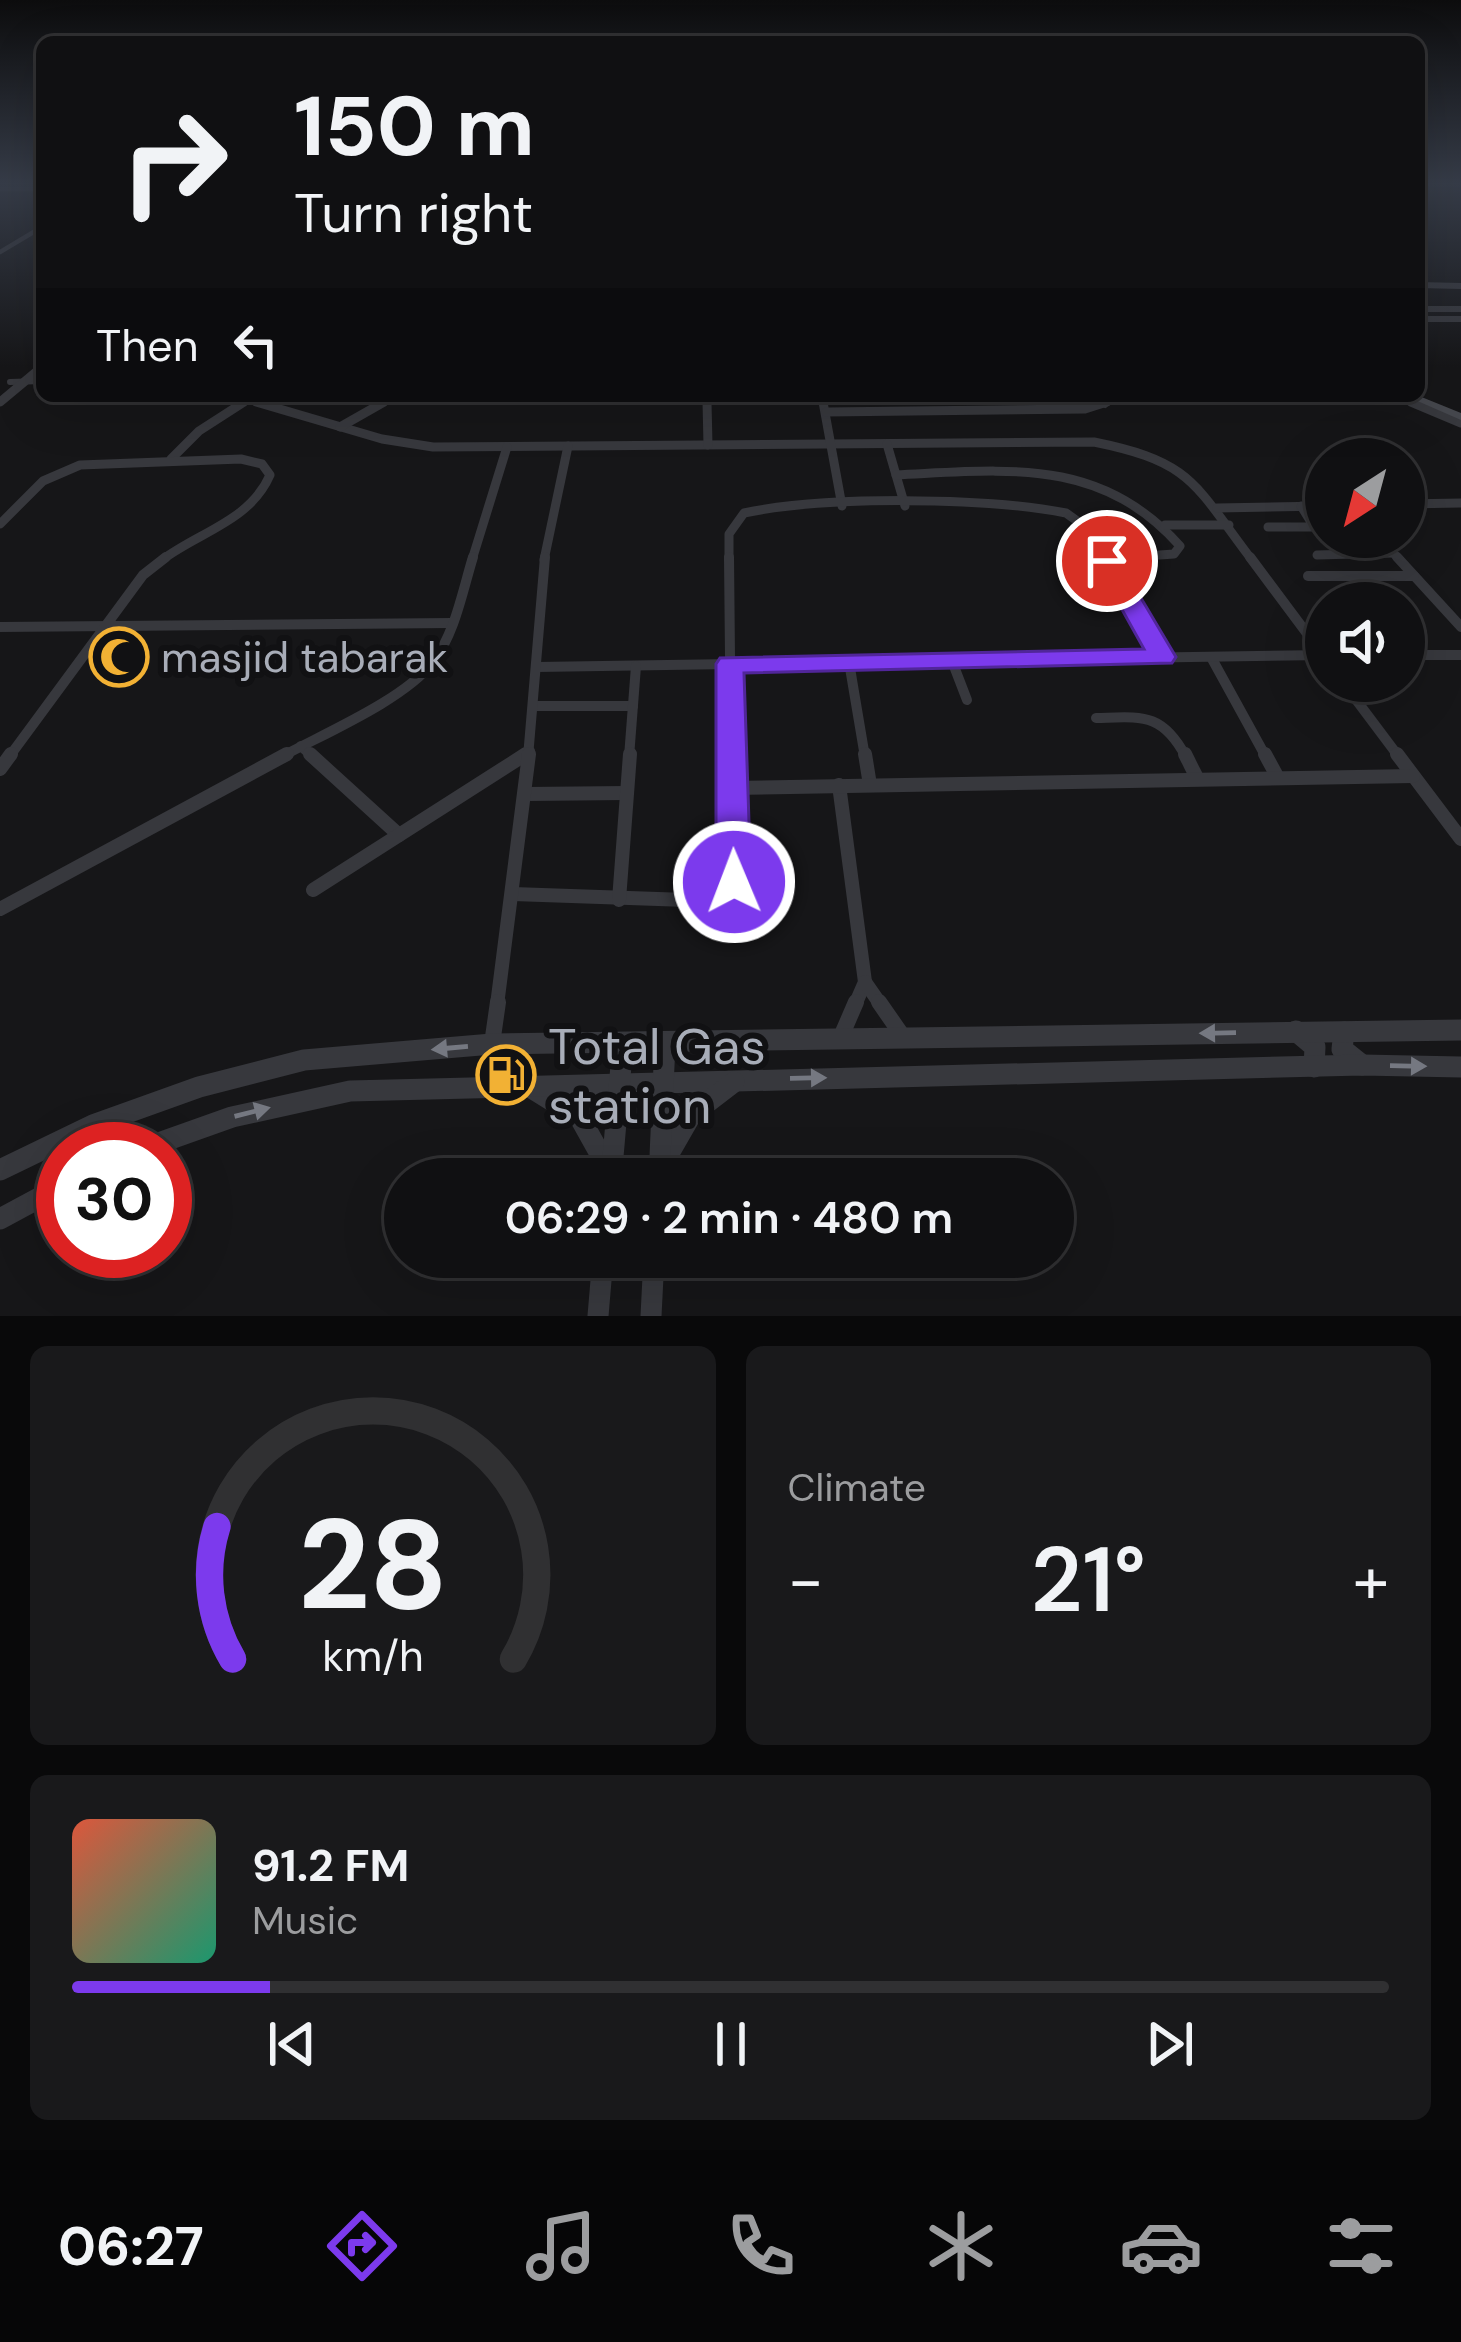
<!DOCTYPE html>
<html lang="en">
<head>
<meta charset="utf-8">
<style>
	body { margin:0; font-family:"DM Sans",sans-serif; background:#19191b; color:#f1f3f6; height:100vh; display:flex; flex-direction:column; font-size:45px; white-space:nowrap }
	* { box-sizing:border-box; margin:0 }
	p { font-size:39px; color:#9c9d9f }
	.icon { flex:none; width:66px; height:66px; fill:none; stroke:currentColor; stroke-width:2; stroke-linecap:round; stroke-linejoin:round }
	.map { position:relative; height:1316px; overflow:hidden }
	.panel { display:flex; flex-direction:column; gap:30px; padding:30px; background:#09090a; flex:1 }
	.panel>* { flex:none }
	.top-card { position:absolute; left:36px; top:36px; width:1389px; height:366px; border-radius:18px; box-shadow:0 12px 48px #0002,0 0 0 3px #303032; background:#101012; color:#f1f3f6; overflow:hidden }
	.needle { width:78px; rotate:216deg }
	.controls { position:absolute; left:1305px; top:438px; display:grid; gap:24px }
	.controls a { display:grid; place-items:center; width:120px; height:120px; border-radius:50%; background:#101012; box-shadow:0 12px 48px #0002,0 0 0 3px #303032; font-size:60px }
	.speed { position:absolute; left:36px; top:1122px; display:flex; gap:24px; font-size:60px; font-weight:700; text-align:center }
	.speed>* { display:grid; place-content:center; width:156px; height:156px; border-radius:50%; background:#101012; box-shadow:0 12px 48px #0002,0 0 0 3px #303032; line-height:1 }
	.speed .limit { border:18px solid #d22; background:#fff; color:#111 }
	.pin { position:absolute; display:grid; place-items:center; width:102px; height:102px; color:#fff; margin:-51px; border:6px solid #fff; border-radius:50%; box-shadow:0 3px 12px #0007 }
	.me { position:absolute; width:132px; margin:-66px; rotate:359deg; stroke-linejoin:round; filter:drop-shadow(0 0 9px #0008) }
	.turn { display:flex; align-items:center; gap:42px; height:252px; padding:0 60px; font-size:54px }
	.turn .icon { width:156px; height:156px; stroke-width:2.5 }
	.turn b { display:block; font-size:84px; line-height:102px }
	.then { display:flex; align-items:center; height:114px; padding:0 60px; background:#0003; gap:24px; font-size:45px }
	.big { font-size:90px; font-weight:600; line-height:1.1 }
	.panel .card { flex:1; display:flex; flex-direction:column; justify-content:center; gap:18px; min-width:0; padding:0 42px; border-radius:18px; background:#19191b }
	.panel .dial { align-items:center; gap:0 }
	.dial svg { height:312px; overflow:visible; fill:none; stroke:#303032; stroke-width:7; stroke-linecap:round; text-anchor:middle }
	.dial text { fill:#f1f3f6; stroke:none }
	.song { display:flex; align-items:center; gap:36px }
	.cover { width:144px; height:144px; border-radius:18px; background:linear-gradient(135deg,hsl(10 70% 55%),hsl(160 70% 35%)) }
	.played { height:12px; border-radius:6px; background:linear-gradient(90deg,#7c3aed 15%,#303032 15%) }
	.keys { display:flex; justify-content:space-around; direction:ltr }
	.heat { display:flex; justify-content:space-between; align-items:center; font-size:66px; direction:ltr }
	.panel .tiles { flex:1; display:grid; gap:30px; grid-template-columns:1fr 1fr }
	.card:last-child { grid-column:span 2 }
	.trip { position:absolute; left:384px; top:1158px; width:690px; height:120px; border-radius:60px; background:#101012; box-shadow:0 12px 48px #0002,0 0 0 3px #303032; font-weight:600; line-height:120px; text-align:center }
	.menu { display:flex; height:192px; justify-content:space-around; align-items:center; background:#060607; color:#9c9d9f }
	.menu .icon { width:84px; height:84px }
	.menu .on { color:#7c3aed }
	.menu b { font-size:54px; color:#f1f3f6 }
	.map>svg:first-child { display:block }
</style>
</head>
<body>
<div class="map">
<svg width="1461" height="1316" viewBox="0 0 1461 1316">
	<rect width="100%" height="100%" fill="#161618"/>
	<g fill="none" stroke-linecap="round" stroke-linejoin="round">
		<!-- minor-far5 -->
		<g stroke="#37383d" stroke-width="4.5">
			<path d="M 0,189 L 42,189"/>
			<path d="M 0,252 L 42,227"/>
		</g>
		<!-- minor-far4 -->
		<g stroke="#37383d" stroke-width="6">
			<path d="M 1419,285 L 1461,286"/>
			<path d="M 1419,309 L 1461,309"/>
			<path d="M 1419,319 L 1461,319"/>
			<path d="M 10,382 L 42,381"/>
			<path d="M 236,396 L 267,405"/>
			<path d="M 707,396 L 707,405"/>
			<path d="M 822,396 L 824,405"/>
			<path d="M 1397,396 L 1418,405"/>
			<path d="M 239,405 L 247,400"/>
			<path d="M 379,405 L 395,396"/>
			<path d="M 1105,405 L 1112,396"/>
		</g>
		<!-- minor-far3 -->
		<g stroke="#37383d" stroke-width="9">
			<path d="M 256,402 L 382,439 L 433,447 L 1094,442 C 1193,462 1194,484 1252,560"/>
			<path d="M 707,402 L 708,445"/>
			<path d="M 823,402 L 842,506"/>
			<path d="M 1411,402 L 1461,423"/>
			<path d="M 826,412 L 1085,409 L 1107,402"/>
			<path d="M 340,427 L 384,402"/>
			<path d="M 887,444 L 905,506"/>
			<path d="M 171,459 L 199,431 L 244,402"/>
			<path d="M 896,475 C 1006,470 1100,456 1180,546 L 1174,554 L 1145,556"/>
			<path d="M 1404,504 L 1461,503"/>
			<path d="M 1217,508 L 1326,506"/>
			<path d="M 0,524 L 43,481 L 80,465 L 241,459 L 262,464 L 270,475 C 250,521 199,532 162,560"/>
			<path d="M 1165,525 L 1229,525"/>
			<path d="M 1268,527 L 1314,527 L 1301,506"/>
			<path d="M 1378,537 L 1400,560"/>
			<path d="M 1317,555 L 1393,553"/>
			<path d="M 472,560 L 507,447"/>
			<path d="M 544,560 L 568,446"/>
			<path d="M 729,560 L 729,534 L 744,513 C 825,496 984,497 1066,513 L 1080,523 L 1109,560"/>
		</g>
		<!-- minor-far2 -->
		<g stroke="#37383d" stroke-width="10">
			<path d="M 729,557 L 731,757"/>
			<path d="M 1107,557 L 1163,657"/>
			<path d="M 1250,557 L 1326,659"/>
			<path d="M 1397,557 L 1461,627"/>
			<path d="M 1308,576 L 1414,576"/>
			<path d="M 0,627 L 452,623"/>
			<path d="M 1404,655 L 1461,655"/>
			<path d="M 1211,657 L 1266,757"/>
			<path d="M 952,661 L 967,700"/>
			<path d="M 849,662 L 865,757"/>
			<path d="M 537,667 L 1325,655"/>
			<path d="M 1342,681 L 1399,757"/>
			<path d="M 534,706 L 633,706"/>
			<path d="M 1096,718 C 1142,717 1162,712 1186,757"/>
			<path d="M 301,746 L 313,757"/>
			<path d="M 9,757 L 143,575 L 166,557"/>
			<path d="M 281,757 C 323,734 404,700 433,662 C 455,633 462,593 473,557"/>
			<path d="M 521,757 L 530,751"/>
			<path d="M 528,757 L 545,557"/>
			<path d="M 629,757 L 636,666"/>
		</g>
		<!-- minor-far1 -->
		<g stroke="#37383d" stroke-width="14">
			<path d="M 310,754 L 399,835"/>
			<path d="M 865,754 L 870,785"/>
			<path d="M 1185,754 L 1197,778"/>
			<path d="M 1265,754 L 1278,778"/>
			<path d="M 1397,754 L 1461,839"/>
			<path d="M 0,769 L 11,754"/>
			<path d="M 839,785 L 865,982 L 855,1005"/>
			<path d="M 732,788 L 1413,776"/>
			<path d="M 526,794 L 626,793"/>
			<path d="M 313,890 L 526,754"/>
			<path d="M 513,894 L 716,901 L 732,888 L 731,754"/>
			<path d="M 619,900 L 630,754"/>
			<path d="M 0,909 L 287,754"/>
			<path d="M 865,982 L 881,1005"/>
			<path d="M 497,1005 L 529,754"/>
		</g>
		<!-- minor -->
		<g stroke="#37383d" stroke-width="16">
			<path d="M 879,1002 L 904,1038"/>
			<path d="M 840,1039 L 856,1002"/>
			<path d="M 492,1044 L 498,1002"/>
		</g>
		<!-- tertiary-far1 -->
		<path stroke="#37383d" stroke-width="9" d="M 0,402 L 42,367"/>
		<!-- tertiary -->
		<g stroke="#37383d" stroke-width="21">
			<path d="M 1296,1031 L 1315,1047 L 1314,1067"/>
			<path d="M 1344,1032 L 1342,1049 L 1362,1065"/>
			<path d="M 530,1087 L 580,1118 L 609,1170"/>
			<path d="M 142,1149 L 232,1117 L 350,1091 L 1362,1065 L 1461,1067"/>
			<path d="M 664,1162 L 691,1115 L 734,1082"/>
			<path d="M 0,1170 L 93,1125 L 199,1087 L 304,1060 L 492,1044 L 1461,1030"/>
			<path d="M 611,1179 L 623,1043"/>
			<path d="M 659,1179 L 665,1043"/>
			<path d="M 0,1219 L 63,1185"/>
			<path d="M 598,1316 L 603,1257"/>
			<path d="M 651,1316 L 654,1257"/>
		</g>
		<!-- secondary -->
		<path fill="#45474d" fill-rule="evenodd" d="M 1406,396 L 1419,396 L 1461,413 L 1461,420 Z"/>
	</g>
	<!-- one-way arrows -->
	<defs><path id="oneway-solid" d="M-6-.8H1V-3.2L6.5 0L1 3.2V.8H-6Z" transform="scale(3)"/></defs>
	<g fill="#757881">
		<use href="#oneway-solid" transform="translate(1218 1033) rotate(179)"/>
		<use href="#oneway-solid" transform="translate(450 1048) rotate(175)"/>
		<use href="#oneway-solid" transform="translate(1408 1066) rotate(1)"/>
		<use href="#oneway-solid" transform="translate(808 1078) rotate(-1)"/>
		<use href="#oneway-solid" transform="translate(252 1112) rotate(-14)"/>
	</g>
	<!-- sky -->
	<linearGradient id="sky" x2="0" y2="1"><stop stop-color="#0c0c0d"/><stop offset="0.5" stop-color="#363c48"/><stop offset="1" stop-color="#363c48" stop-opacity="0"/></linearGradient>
	<rect width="1461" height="367" fill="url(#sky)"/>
	<!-- route -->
	<path fill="#7c3aed" stroke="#51269a" stroke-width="3" d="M 1107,554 L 1119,561 L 1176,657 L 1172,663 L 744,673 L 751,882 L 746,892 L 734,896 L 721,892 L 716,882 L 716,664 L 720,658 L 1144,649 L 1095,561 Z"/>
	<!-- icons -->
	<defs>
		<symbol id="mosque-ring" viewBox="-11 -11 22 22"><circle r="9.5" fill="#111113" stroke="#f2b134" stroke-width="1.5"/><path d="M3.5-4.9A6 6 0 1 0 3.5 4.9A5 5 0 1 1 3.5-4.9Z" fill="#f2b134"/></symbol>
		<symbol id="fuel-ring" viewBox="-11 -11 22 22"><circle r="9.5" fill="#111113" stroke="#f2b134" stroke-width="1.5"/><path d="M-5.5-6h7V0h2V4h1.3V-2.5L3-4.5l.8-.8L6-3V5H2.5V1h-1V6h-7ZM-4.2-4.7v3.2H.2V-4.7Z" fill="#f2b134"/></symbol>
	</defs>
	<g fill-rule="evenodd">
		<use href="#mosque-ring" x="86" y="624" width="66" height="66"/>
		<use href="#fuel-ring" x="473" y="1042" width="66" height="66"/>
	</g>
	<g text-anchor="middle" stroke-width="12" stroke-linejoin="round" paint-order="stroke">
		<!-- poi labels -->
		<g font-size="42" fill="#a8adb8" stroke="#111113" text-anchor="start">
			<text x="161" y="672">masjid tabarak</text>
		</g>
		<!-- near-poi labels -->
		<g font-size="51" fill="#a8adb8" stroke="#111113" text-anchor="start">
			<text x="548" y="1064">Total Gas<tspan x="548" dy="59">station</tspan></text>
		</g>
	</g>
</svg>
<div class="controls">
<a><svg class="needle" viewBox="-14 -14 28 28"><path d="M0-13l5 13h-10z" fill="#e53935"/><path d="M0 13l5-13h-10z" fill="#9c9d9f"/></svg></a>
<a><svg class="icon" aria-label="sound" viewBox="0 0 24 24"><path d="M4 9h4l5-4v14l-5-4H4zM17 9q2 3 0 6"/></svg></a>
</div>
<div class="speed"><div class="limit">30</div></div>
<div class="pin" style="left:1107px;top:561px;background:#d93025"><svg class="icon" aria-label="arrive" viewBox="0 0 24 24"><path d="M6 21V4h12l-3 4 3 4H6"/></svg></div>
<svg class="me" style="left:734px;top:882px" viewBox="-20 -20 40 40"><circle r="17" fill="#7c3aed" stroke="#fff" stroke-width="3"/><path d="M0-11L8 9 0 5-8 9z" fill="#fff"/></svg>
<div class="trip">06:29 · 2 min · 480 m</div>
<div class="top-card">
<div class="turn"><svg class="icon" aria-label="right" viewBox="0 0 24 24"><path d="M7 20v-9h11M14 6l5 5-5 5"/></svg><div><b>150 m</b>Turn right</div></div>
<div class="then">Then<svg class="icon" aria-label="left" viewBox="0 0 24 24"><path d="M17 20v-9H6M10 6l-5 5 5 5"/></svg></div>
</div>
</div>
<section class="panel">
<div class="tiles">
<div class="card dial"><svg viewBox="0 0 100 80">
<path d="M14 69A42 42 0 1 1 86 69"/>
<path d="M14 69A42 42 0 0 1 10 35" stroke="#7c3aed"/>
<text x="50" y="56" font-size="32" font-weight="700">28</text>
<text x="50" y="72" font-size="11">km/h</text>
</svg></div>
<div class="card"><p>Climate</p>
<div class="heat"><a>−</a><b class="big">21°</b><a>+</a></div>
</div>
<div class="card">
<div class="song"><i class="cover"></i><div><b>91.2 FM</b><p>Music</p></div></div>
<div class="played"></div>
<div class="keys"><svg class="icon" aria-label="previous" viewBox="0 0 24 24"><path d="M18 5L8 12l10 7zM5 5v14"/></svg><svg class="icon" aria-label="pause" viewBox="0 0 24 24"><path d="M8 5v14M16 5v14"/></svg><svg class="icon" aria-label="next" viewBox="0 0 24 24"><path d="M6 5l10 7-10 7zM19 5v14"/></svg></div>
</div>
</div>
</section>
<nav class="menu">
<b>06:27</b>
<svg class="icon on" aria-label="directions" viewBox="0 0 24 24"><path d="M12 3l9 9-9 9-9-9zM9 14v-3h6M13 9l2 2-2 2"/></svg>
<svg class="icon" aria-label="music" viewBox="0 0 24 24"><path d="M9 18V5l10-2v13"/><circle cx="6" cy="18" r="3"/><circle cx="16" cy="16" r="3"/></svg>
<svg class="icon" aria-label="phone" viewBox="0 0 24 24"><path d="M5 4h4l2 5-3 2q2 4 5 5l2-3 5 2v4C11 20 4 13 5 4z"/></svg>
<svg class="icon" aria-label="climate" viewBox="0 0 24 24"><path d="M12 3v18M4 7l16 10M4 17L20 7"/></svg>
<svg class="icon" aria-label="car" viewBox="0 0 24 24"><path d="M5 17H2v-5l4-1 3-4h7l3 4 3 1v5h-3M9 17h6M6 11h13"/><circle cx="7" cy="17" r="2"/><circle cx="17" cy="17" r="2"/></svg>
<svg class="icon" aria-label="filters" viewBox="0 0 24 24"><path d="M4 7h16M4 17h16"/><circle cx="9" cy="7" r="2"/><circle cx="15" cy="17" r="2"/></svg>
</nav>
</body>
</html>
